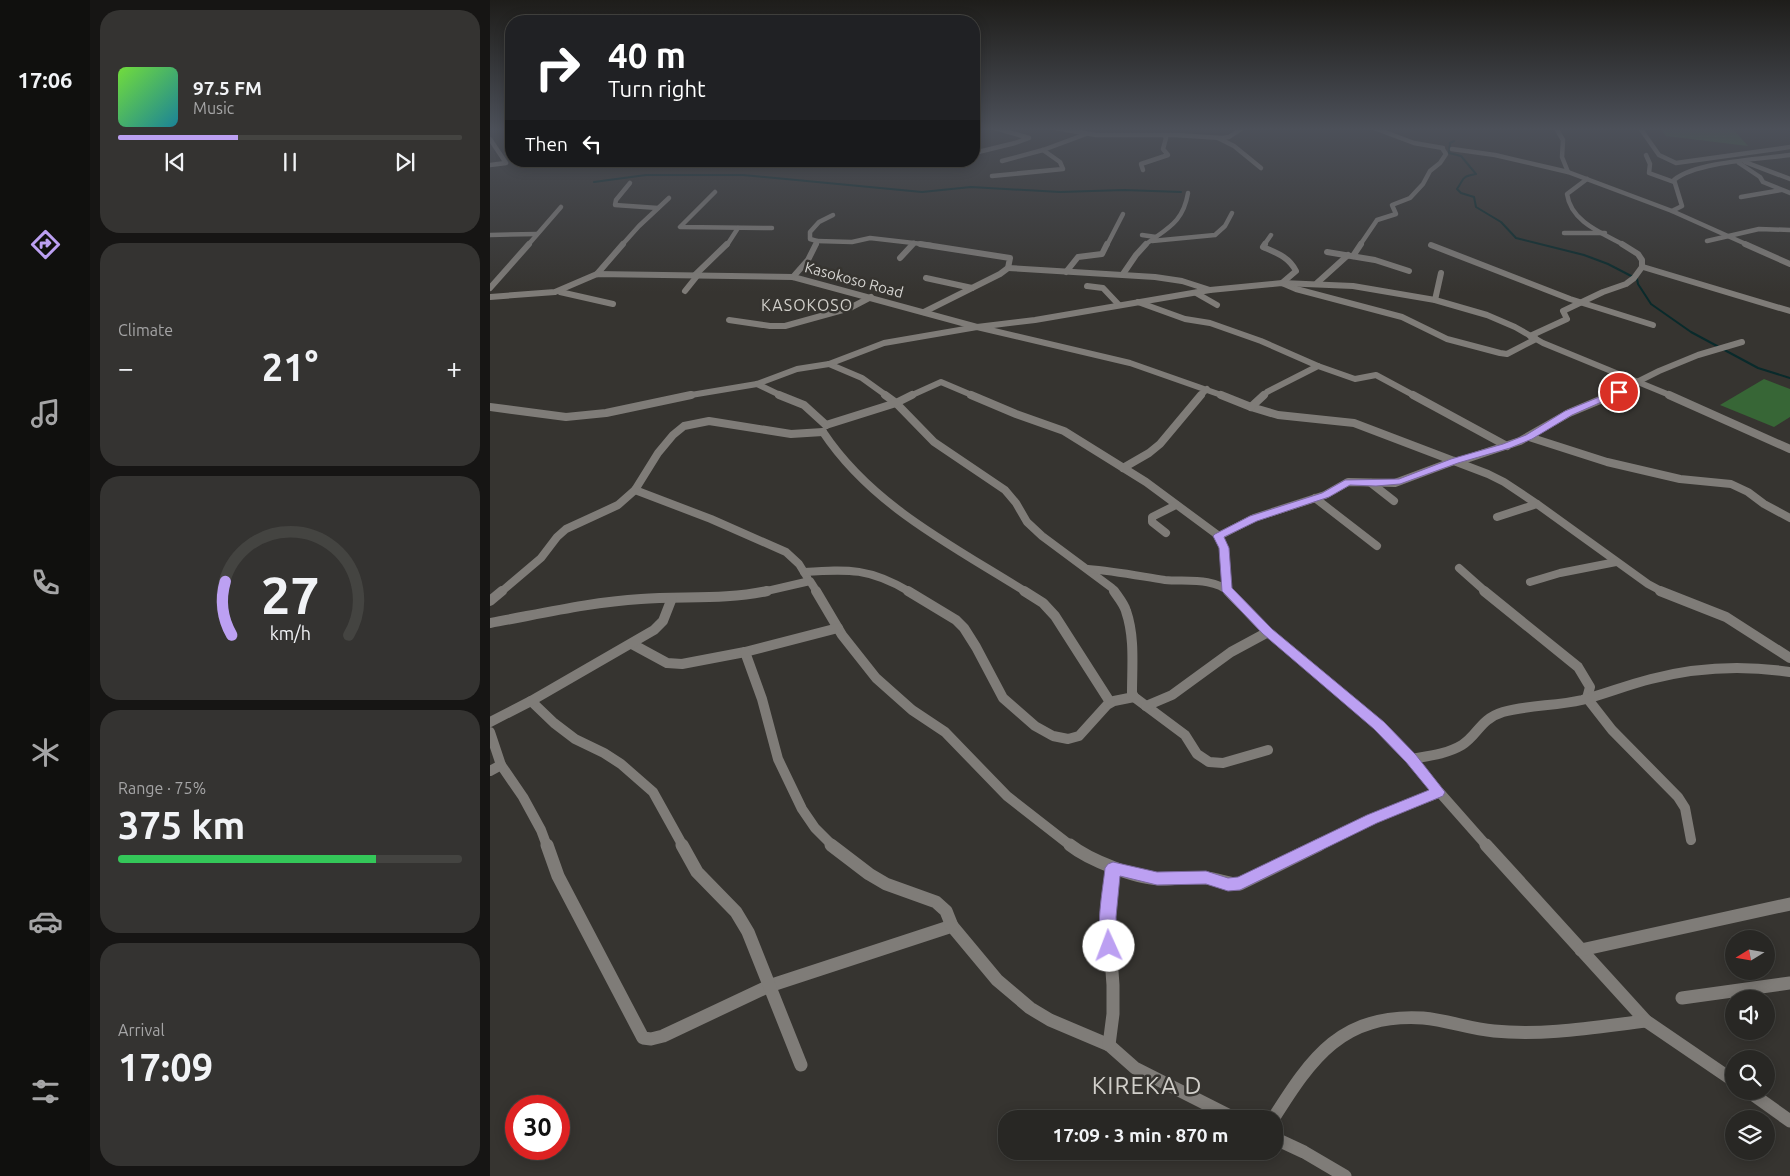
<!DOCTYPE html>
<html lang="en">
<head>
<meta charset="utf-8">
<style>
	body { margin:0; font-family:Ubuntu,sans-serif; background:#343331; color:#f1f3f6; height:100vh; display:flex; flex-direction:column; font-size:19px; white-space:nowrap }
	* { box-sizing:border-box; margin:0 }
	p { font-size:16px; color:#a5a5a6 }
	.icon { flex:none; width:28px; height:28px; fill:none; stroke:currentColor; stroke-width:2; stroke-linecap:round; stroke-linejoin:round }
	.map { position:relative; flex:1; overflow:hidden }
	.panel { display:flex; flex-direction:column; gap:10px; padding:10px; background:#161514; width:400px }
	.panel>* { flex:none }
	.top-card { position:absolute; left:15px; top:15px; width:475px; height:152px; border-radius:20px; box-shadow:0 2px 12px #0003,0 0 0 1px #444441; background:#202124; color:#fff; overflow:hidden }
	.needle { width:32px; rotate:259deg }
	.fabs { position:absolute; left:1235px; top:930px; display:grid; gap:10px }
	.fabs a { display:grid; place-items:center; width:50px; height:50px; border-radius:50%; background:#282724; box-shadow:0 2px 12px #0003,0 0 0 1px #444441; font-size:25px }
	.speed { position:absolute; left:15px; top:1095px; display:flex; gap:10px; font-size:25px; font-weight:700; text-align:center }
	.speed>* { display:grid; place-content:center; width:65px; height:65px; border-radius:50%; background:#282724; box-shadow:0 2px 12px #0003,0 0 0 1px #444441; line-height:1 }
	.speed .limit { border:8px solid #d22; background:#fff; color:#111 }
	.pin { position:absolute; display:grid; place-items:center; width:42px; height:42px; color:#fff; margin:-21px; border:2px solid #fff; border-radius:50%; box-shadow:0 1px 5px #0007 }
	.me { position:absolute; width:55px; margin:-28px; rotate:358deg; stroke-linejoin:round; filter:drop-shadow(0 0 4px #0008) }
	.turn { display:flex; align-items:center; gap:18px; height:105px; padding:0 20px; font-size:22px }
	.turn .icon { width:65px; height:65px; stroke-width:2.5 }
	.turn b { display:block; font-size:35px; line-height:42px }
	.then { display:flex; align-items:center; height:48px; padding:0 20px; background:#0003; gap:10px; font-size:19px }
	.big { font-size:38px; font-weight:700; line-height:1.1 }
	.panel .card { flex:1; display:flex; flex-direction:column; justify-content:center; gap:8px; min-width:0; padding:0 18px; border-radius:20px; background:#343331 }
	.panel .dial { align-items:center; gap:0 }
	.dial svg { height:130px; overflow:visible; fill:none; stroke:#444441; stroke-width:7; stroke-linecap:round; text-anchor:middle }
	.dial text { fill:#f1f3f6; stroke:none }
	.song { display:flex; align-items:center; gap:15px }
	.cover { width:60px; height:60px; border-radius:8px; background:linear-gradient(135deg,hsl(100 70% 55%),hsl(190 70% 35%)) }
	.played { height:5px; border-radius:2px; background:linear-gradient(90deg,#bca0f2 35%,#444441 35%) }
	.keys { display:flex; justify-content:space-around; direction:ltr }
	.heat { display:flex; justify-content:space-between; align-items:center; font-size:28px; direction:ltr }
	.charge { height:8px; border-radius:4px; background:linear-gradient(90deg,#34c759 75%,#444441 0) }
	.trip { position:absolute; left:508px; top:1110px; width:285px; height:50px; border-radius:20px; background:#282724; box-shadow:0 2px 12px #0003,0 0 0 1px #444441; font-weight:700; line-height:50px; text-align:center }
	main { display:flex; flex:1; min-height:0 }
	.tab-bar { display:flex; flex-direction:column; width:90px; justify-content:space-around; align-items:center; background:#10100e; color:#a5a5a6 }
	.tab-bar .icon { width:35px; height:35px }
	.tab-bar .current { color:#bca0f2 }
	.tab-bar b { font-size:22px; color:#f1f3f6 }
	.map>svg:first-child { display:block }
</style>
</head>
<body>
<main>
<nav class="tab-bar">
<b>17:06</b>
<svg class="icon current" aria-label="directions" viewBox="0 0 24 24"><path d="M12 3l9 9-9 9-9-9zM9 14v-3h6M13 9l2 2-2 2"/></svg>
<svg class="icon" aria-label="music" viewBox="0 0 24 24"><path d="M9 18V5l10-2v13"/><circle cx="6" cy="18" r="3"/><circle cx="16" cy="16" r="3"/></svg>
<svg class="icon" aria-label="phone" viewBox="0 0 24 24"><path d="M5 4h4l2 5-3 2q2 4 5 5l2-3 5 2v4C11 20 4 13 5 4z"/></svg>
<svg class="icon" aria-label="climate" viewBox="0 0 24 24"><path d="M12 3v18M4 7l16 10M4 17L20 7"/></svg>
<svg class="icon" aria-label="car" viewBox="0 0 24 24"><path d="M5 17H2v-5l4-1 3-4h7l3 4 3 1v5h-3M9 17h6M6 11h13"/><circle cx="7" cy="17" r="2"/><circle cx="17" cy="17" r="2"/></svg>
<svg class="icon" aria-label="filters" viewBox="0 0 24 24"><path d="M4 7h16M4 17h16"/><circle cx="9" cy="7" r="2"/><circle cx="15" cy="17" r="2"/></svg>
</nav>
<section class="panel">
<div class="card">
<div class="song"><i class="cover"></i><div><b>97.5 FM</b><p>Music</p></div></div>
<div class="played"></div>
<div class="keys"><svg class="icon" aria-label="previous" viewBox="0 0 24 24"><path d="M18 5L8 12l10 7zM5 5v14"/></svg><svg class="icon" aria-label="pause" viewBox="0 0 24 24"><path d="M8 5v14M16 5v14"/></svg><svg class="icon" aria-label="next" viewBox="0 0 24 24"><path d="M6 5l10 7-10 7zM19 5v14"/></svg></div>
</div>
<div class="card"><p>Climate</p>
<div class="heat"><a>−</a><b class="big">21°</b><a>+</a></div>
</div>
<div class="card dial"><svg viewBox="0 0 100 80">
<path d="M14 69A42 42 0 1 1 86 69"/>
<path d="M14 69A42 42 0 0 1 10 36" stroke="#bca0f2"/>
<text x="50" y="56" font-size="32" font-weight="700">27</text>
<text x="50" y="72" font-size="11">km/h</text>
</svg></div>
<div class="card"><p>Range · 75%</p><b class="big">375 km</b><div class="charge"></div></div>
<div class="card"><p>Arrival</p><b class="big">17:09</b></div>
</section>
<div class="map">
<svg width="1300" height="1176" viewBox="0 0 1300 1176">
	<rect width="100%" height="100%" fill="#363430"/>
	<!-- green -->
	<g fill="#376636">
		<path d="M 1169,128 L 1242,128 L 1258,146 L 1176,136 Z"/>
		<path d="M 1274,379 L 1300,389 L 1300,417 L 1284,427 L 1230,405 Z"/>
	</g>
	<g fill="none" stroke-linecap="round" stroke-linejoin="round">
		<!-- stream -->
		<g stroke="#092a2b" stroke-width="2">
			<path d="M 964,141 L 960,143 L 959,153 L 971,156 L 986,174 C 970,177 975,178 967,189 L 971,193 L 984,197 L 986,207 L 1011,222 L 1026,238 L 1094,255 L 1118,264 L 1147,279 L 1148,284 L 1161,304 L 1201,332 L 1268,368 L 1300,378"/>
			<path d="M 104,182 L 156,175 L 253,175 L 432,192 L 481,187 L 570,192 L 634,190 L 691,192"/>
		</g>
		<!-- street-far4 -->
		<g stroke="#7f7c78" stroke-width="4.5">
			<path d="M 565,128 L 606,135 L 685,135 L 732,138 L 739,137 L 751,129"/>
			<path d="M 884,128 L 924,143 L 953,148"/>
			<path d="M 1066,128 L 1073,140 L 1072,157 L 1078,172"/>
			<path d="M 1150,128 L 1169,155 L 1186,163 L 1300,147"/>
			<path d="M 728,138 L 744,146 L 771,168"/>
			<path d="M 0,139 L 16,163 L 0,165"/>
			<path d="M 962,149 L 1005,155 L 1078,172 L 1182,211 L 1192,206 L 1184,180 C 1205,162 1271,159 1300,155"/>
			<path d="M 484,153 L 525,143 L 539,138 L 505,128"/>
			<path d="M 1156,155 L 1160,164 L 1159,173 L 1184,182"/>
			<path d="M 512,161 L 553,150 L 596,134"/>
			<path d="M 1255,162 L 1300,179"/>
			<path d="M 1249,163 L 1270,177 L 1273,182 L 1300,193"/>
			<path d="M 653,170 L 651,164 L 678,155 L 673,149 L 676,138 L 674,135"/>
			<path d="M 502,176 L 573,169 L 570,162 L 553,150"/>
			<path d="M 1097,179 L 1077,194 C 1081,222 1112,233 1134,245"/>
			<path d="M 140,183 L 126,200 L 125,205 L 168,208"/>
			<path d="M 225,192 L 190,227 L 282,228"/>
			<path d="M 1251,197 L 1291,190"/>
			<path d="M 1182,211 L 1258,245"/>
			<path d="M 1074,233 L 1115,233"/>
			<path d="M 0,235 L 47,234"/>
			<path d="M 652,235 L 666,237"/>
			<path d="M 327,241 L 362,242 L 380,238 L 441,245"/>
			<path d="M 662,241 L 725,235 L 735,226 L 742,213"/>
			<path d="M 1217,241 L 1269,229 L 1300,230"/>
			<path d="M 38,245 L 71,207"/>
			<path d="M 132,245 L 149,226 L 179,198"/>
			<path d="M 237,245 L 248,228"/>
			<path d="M 326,245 L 327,241 L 320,239 L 320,232 L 329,222 L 343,215"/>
			<path d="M 422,245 L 424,243"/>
			<path d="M 617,245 L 633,214"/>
			<path d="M 655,245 C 677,228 693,223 698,193"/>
			<path d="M 774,245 L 781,235"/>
			<path d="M 870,245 L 887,220 L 906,214 L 902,205 L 920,198 L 933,184 L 940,171 L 950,163 L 956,154 L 952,148"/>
		</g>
		<!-- street-far3 -->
		<g stroke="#7f7c78" stroke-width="6">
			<path d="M 430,244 L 520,258 L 518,268 L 510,274 L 434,312"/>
			<path d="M 775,244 L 773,247 C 787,253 799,257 806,271 L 792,283 L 806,289 L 912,317 L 957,339 L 1010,353 L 1017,354 L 1046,339"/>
			<path d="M 1255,244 L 1300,264"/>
			<path d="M 941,245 L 1080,299 L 1163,325"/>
			<path d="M 837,252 L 885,260 L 919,271"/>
			<path d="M 863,256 L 871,244"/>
			<path d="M 410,258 L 423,244"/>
			<path d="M 1153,267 L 1300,311"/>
			<path d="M 518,268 L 665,277 L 692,281 L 720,290"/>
			<path d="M 576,272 L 588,257 L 612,254 L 617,244"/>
			<path d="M 107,274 L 133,244"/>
			<path d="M 633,274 L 646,255 L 656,244"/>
			<path d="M 204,276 L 237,244"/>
			<path d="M 303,277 L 318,260 L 326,244"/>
			<path d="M 436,278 L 482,288"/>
			<path d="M 827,283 L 858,255"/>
			<path d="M 597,286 L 613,288 L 629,305"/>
			<path d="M 0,288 L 39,244"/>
			<path d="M 195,291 L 207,276"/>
			<path d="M 70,292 L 123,304"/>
			<path d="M 706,293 L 727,305"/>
			<path d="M 0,297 L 65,292 L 107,274 L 303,277 L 487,327 L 545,320 L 720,290 L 792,283 L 863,286 L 945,300 L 997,315 L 1025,327 L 1053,343 L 1182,396"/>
			<path d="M 945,300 L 951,273"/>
			<path d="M 648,302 L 695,319 L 720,323 L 771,341 L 828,366"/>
			<path d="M 239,320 L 280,326 L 295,326 L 360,308 L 381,297"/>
			<path d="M 1040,336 L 1077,319 L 1073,311 L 1113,292 L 1136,284 L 1144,278 L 1152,267 L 1152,260 L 1148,254 L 1132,244"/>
			<path d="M 339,364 L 372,378 L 397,396"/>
			<path d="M 267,384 L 292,396"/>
			<path d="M 195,396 L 267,384 L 307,369 L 339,364 L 394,343 L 487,327 L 640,363 L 734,396"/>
			<path d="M 420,396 L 451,382 L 484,396"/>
			<path d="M 710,396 L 717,389"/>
			<path d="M 773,396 L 777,392 L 828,366 L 865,379 L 886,375 L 925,396"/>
			<path d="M 1119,396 L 1169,371 L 1208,355 L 1252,342"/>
		</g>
		<!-- street-far2 -->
		<g stroke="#7f7c78" stroke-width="8">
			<path d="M 289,395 L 314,405 L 336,425"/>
			<path d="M 395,395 L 406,403 L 444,442 L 515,490 L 526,503 L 537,522 L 552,536 L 622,588 L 625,592"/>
			<path d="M 481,395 L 526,414 L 574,431 L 656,482 L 729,536"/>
			<path d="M 731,395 L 761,407 L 788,415 L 864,423 L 998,474 L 1014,482 L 1047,504 L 1158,584 L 1173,592"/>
			<path d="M 923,395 L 1017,446"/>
			<path d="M 1179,395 L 1300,449"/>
			<path d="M 0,407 L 76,417 L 116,413 L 201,395"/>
			<path d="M 761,407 L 774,395"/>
			<path d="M 336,425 L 406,403 L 422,395"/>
			<path d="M 333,432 C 382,506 463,546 536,592"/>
			<path d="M 1039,437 L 1117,462 L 1190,479 L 1241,484 L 1258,492 L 1274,504 L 1300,518"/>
			<path d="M 967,462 L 1030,441 L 1079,413 L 1122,395"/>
			<path d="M 633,468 L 659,453 L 670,444 L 711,395"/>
			<path d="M 881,483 L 904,501"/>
			<path d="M 145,490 L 221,519 L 296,552 L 309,564 L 317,577"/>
			<path d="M 825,498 L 887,546"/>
			<path d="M 1007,517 L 1047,504"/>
			<path d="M 676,533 L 662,522 L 662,517 L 686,505"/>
			<path d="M 969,568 L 996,592"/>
			<path d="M 598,569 C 624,571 649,576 675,580 C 694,582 724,577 739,592"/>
			<path d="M 314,572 C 359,569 380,568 420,592"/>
			<path d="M 1040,582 L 1070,573 L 1126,562"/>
			<path d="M 736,589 L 734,548 L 729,536 L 764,518 L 835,495 L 858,482 L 905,483 L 964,461"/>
			<path d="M 11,592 L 51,558 L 67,537 L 76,529 L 128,505 L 145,490 L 168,453 L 183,435 L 194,426 L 219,421 L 301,434 L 333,432"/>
			<path d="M 272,592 L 320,581 L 327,592"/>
		</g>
		<!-- street-far1 -->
		<g stroke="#7f7c78" stroke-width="10">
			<path d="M 326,591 L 352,635 L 386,678 L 422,710 L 455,732 L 517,796 L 581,846"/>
			<path d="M 418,591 L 466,620 L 474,628 L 486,647 L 513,698 L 545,726 L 563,736 L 578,739 L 589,736 L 617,705 L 624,701 L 644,697"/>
			<path d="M 534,591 L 553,603 L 565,616 L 620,702"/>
			<path d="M 624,591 C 628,597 634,604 636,611 C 645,637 642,666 642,693 L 644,697 L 695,735 L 707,754 L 719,762 L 733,763 L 778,750"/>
			<path d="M 738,591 L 778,632 L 873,711 L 906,743 L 997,846"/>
			<path d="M 994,591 L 1088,667 L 1100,687 L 1097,698 L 1122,730 L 1188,797 L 1195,808 L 1201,840"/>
			<path d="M 1170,591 L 1236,617 L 1300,658"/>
			<path d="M 0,601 L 12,591"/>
			<path d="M 0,623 C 50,614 100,602 151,599 C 193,596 236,600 277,591"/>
			<path d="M 142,644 L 177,663 L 192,664 L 255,652 L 348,628"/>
			<path d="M 255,652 L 272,699 L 288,759 L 312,809 L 325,828 L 343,846"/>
			<path d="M 41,701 L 64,723 L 85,739 L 114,753 L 131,764 L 163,792 L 193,846"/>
			<path d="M 656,706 L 682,695 L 741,652 L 778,632"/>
			<path d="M 0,722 L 41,701 L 164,630 L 173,621 L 182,598"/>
			<path d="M 0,732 L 11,765 L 33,797 L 51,830 L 57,846"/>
			<path d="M 921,759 C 938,756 957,754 972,745 C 988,735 990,719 1013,712 C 1038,705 1066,706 1092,700 C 1115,694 1137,685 1161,679 C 1207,667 1253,665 1300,672"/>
			<path d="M 0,771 L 11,765"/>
			<path d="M 826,846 L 882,819 L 948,793"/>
		</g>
		<!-- street -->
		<g stroke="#7f7c78" stroke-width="13">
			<path d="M 57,845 L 68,876 L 153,1038 L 161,1039 L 173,1036 L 279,986 L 462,926 L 507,980 L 540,1008 L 560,1020 L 619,1045 L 645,1068 L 746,1119"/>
			<path d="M 192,845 L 207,872 L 246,912 L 258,932 L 311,1065"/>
			<path d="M 341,845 L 379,874 L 396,884 L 446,902 L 456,911 L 462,926"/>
			<path d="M 580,845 C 599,860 645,878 669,879 C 685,879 701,876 716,878 C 728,879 738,884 750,884 L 829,845"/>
			<path d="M 996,845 L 1156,1021 L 1244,1081"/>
			<path d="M 1091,950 L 1300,904"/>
			<path d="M 1192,998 L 1300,983"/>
			<path d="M 619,1045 L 623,1014 L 623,985 L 618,917 L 623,868"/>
			<path d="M 1258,1091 L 1300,1121"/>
			<path d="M 783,1119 C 822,1057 852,1013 933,1018 C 957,1020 980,1029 1004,1031 C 1055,1036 1106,1027 1156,1021"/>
			<path d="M 784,1138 L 814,1152 L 855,1176"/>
		</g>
	</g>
	<!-- sky -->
	<linearGradient id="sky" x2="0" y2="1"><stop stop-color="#1e1d1a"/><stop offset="0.44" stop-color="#4c5059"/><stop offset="1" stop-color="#4c5059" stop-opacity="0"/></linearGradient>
	<rect width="1300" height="293" fill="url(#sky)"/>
	<!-- route -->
	<path fill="#bca0f2" stroke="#7a689d" d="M 1129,389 L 1132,390 L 1132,393 L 1082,415 L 1042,439 L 1020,448 L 968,463 L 910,484 L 886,486 L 860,485 L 839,497 L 767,521 L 734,537 L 739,548 L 742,588 L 782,629 L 894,722 L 926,755 L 955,792 L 953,796 L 887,823 L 750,890 L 738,891 L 716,884 L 667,885 L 630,876 L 626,917 L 627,946 L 625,951 L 619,953 L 614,951 C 604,931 613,890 615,868 L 618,864 L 623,862 L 667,872 L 716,871 L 738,878 L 748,877 L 877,815 L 939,790 L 916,762 L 884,729 L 773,634 L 732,591 L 729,548 L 723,536 L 725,534 L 760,516 L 832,493 L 855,480 L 909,479 L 961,459 L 1013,444 L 1036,435 L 1075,411 Z"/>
	<g text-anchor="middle" stroke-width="5" stroke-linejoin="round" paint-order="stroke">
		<!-- far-street labels -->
		<g font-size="15" fill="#d5d4d1" stroke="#363430">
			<text transform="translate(364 280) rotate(15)" y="5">Kasokoso Road</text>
		</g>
		<!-- far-quarter labels -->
		<g font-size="16" letter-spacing="1" fill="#d1cfca" stroke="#363430">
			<text x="317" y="311">KASOKOSO</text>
		</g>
		<!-- near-quarter labels -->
		<g font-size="24" letter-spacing="1" fill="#d1cfca" stroke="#363430">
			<text x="657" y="1094">KIREKA D</text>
		</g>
	</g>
</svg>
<div class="fabs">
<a><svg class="needle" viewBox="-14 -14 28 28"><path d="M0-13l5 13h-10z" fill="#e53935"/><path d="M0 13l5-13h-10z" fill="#a5a5a6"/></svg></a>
<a><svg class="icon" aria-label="sound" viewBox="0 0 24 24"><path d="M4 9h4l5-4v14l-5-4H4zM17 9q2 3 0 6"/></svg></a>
<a><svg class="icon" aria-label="search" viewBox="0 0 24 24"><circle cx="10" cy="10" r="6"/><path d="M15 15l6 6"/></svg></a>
<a><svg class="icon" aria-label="layers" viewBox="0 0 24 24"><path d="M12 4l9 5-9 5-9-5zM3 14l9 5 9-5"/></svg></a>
</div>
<div class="speed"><div class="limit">30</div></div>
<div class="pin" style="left:1129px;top:392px;background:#d93025"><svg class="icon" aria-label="arrive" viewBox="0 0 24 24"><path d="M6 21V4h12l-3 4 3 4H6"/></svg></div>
<svg class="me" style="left:619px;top:946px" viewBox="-20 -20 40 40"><circle r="19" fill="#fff"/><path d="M0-13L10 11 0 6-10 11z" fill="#bca0f2"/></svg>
<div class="trip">17:09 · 3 min · 870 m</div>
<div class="top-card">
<div class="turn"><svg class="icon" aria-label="right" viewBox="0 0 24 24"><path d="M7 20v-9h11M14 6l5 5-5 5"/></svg><div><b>40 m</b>Turn right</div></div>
<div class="then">Then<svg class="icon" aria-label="left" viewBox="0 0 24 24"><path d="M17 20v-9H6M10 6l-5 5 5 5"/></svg></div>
</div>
</div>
</main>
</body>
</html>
